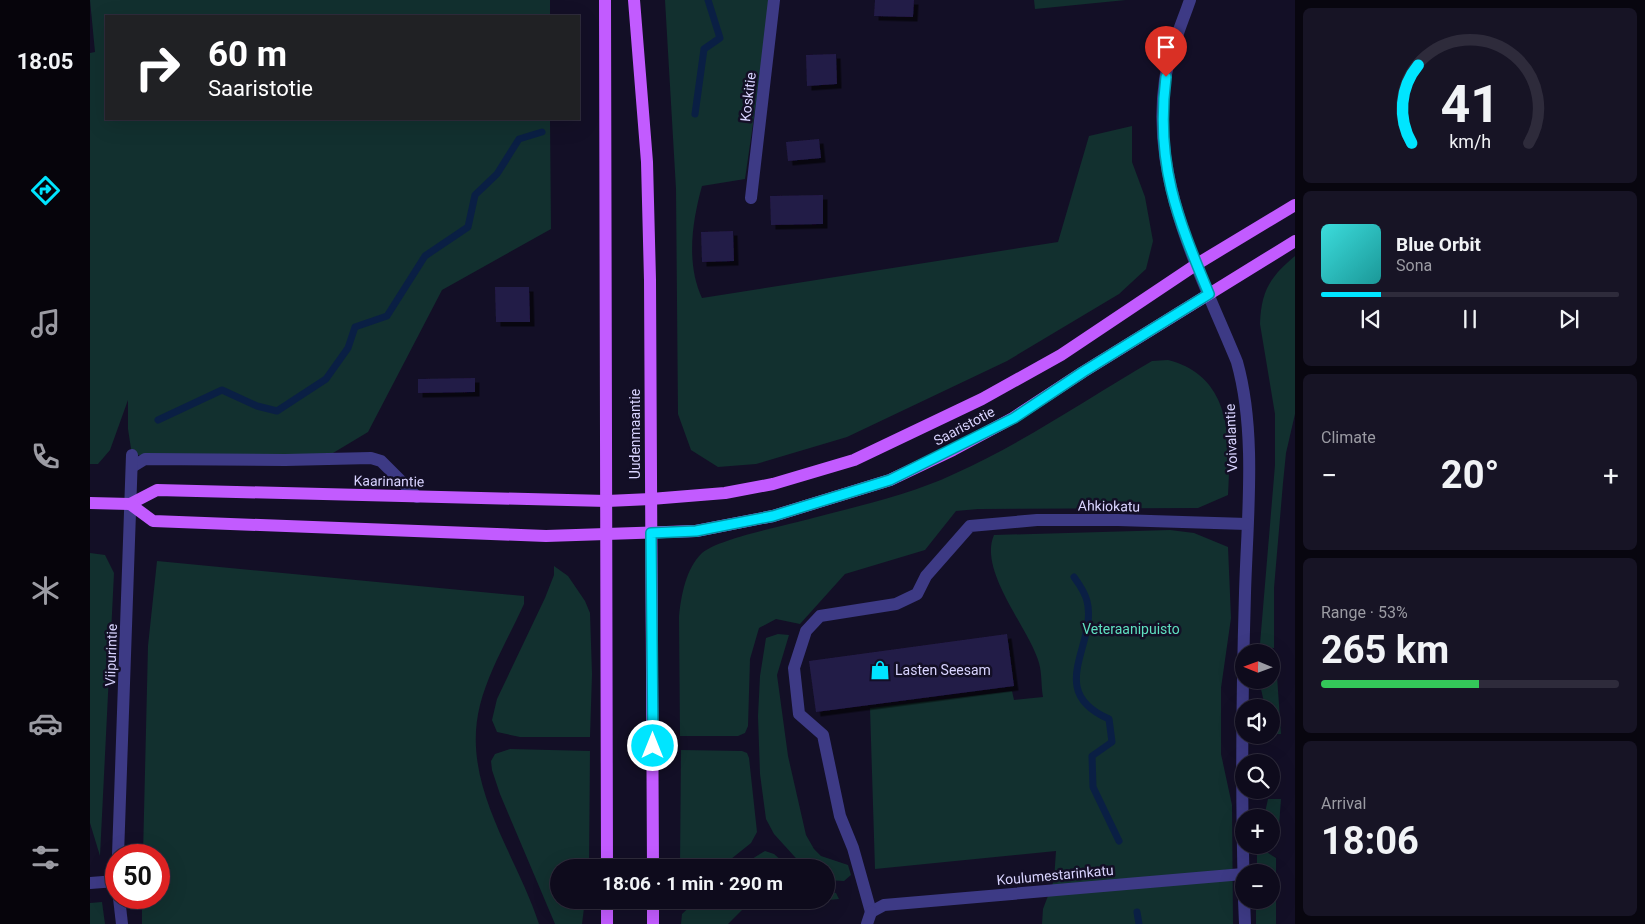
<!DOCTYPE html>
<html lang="en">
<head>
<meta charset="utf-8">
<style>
	body { margin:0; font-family:Roboto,sans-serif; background:#171425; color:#f1f3f6; height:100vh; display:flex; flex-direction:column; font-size:19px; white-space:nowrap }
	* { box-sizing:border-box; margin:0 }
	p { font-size:16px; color:#9b9ba3 }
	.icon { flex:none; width:28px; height:28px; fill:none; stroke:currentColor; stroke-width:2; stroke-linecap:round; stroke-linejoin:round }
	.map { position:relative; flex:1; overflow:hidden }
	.drawer { display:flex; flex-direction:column; gap:8px; padding:8px; background:#08060f; width:350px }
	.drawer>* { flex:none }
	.guide { position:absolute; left:15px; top:15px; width:475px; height:105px; border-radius:0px; box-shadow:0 5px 20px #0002,0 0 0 1px #2e2b3b; background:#202124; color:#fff; overflow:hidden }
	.needle { width:32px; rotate:271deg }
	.fabs { position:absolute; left:1145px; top:644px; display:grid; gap:10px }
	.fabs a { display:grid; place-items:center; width:45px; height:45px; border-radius:50%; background:#0e0b1c; box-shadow:0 5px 20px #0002,0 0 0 1px #2e2b3b; font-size:25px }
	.speed { position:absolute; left:15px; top:844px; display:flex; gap:10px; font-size:25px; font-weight:700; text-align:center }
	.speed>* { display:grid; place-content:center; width:65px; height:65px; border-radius:50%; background:#0e0b1c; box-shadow:0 5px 20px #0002,0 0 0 1px #2e2b3b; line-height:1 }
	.speed .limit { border:8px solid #d22; background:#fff; color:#111 }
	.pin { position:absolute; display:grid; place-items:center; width:42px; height:42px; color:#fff; margin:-51px -21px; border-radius:50% 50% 50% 0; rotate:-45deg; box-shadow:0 0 5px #0007 }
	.pin .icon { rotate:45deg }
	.me { position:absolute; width:55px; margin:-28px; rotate:0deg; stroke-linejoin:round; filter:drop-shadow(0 0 4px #0008) }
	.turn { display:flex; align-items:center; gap:18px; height:105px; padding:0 20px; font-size:22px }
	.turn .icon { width:65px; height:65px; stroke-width:2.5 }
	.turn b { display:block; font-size:35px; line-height:42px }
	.big { font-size:38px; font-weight:700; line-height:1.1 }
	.drawer .card { flex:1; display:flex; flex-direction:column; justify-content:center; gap:8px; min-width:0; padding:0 18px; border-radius:8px; background:#171425 }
	.drawer .dial { align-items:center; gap:0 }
	.dial svg { height:130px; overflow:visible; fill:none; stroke:#2e2b3b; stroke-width:7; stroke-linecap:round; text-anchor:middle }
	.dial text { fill:#f1f3f6; stroke:none }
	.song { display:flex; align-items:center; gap:15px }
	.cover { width:60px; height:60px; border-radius:8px; background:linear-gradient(135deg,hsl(180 70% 55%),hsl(180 70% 35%)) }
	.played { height:5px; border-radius:2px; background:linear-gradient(90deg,#00e5ff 20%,#2e2b3b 20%) }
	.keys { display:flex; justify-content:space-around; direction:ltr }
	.heat { display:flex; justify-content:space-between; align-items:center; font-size:28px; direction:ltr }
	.charge { height:8px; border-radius:4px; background:linear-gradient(90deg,#34c759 53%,#2e2b3b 0) }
	.trip { position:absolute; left:460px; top:859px; width:285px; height:50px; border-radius:25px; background:#0e0b1c; box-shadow:0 5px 20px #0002,0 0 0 1px #2e2b3b; font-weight:700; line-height:50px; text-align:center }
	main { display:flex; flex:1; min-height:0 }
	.dock { display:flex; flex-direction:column; width:90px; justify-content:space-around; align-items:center; background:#06040b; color:#9b9ba3 }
	.dock .icon { width:35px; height:35px }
	.dock .selected { color:#00e5ff }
	.dock b { font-size:22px; color:#f1f3f6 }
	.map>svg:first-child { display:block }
</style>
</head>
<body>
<main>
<nav class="dock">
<b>18:05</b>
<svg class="icon selected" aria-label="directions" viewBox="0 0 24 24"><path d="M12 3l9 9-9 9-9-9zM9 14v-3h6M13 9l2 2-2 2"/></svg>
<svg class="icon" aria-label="music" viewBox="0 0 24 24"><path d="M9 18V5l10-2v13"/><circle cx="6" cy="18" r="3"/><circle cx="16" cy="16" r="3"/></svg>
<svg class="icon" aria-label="phone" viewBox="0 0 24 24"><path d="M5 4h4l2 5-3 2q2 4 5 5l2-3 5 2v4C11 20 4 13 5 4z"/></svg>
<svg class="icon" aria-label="climate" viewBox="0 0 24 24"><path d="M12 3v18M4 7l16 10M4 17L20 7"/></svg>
<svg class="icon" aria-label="car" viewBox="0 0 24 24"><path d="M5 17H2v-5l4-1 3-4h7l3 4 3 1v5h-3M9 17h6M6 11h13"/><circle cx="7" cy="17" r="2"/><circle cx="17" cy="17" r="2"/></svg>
<svg class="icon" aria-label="filters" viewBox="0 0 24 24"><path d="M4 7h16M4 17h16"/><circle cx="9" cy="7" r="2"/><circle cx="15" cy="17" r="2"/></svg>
</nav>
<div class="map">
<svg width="1205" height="924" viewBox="0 0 1205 924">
	<defs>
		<filter id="shadow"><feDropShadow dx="4.5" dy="4.5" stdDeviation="0" flood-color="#0009"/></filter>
	</defs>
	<rect width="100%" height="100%" fill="#130f26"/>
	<!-- green -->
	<g fill="#12302f">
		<path d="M 0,0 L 460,0 L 460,16 L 16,16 L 16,119 L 460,119 L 461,229 L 352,290 L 278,432 L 238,456 L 42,455 L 38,429 L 38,400 L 20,450 L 8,464 L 0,464 L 0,53 L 5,52 Z"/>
		<path d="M 575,0 L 681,0 L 655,179 L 612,186 C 602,222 596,264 612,298 L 968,242 L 999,136 L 1042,126 L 1042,162 L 1055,197 L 1063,241 L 1056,269 L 1029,294 L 917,361 L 757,437 L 666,464 L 628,467 L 601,450 L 588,414 L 586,189 Z"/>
		<path d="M 944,0 L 1036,0 L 945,9 Z"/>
		<path d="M 1205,256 L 1205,414 L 1196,453 L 1193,483 L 1184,588 L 1184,648 L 1173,647 L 1170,644 L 1185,465 L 1185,414 L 1170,324 C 1171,291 1180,277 1205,256 Z"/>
		<path d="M 1078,360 C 1142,376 1141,440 1138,495 L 1108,508 L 888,509 L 866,511 L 835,550 L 755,574 L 710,624 L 686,619 L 669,628 L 660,659 L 658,726 L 655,733 L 648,736 L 590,736 L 589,617 C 591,596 596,568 612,553 C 629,538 699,525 723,518 C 769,506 822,494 864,474 C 933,443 997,399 1062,361 Z"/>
		<path d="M 1080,530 L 1104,533 L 1138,547 L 1141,618 L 1131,688 L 1131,754 L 1142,805 L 1143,924 L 952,924 L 953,909 L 964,880 L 966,851 L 785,869 L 780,708 L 922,691 L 924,700 L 953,697 C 951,686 952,673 949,663 C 939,628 888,571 904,535 Z"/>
		<path d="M 0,553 L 15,555 L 24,573 L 10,856 L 0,823 Z"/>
		<path d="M 67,561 L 434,596 L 434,604 C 419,637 399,670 390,705 C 370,784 426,853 449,924 L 52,924 L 52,898 L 69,898 L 69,855 L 53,855 L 58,646 Z"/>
		<path d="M 464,566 L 478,576 L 495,601 L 500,613 L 502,674 L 500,737 L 430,737 L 407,732 L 402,720 L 407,699 L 455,598 L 464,575 Z"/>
		<path d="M 688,634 L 699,635 L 687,675 L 698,756 L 716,835 L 724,849 L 731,856 L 758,865 L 761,875 L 754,881 L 736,880 L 736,868 L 714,867 L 684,834 L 676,819 L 670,774 L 668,716 L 670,676 L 676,638 Z"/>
		<path d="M 1182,658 L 1186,661 L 1191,734 L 1181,734 L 1181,708 L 1175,707 L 1169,680 L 1181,680 Z"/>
		<path d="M 420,749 L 500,751 L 499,867 L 469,868 L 469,900 L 495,900 L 492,924 L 465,924 L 410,794 L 402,770 L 401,761 L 405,754 Z"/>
		<path d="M 591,750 L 652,751 L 657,753 L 659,758 L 667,832 L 661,843 L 631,867 L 590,867 Z"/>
		<path d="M 1178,799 L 1191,799 L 1189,826 L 1182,834 L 1181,818 L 1174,817 Z"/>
		<path d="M 675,851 L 684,854 L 699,867 L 649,867 Z"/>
		<path d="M 1170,851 L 1175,851 L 1186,858 L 1186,924 L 1166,924 L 1166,900 L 1181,900 L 1181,872 L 1167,872 L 1167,855 Z"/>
		<path d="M 736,891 L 746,893 L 749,899 L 654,908 L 638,924 L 591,924 L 592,914 L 607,900 L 736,900 Z"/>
		<path d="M 12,902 L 15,924 L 0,924 L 0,903 Z"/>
	</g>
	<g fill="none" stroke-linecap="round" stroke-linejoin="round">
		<!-- stream -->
		<g stroke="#0a1f44" stroke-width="7">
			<path d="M 605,114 L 614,49 L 630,38 L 618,0"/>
			<path d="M 68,420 L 132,390 L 167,406 L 187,411 L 236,379 L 258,348 L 265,327 L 297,316 L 335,256 L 378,227 L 385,195 L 407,174 L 429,139 L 452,132"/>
			<path d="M 984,577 C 989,584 995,592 997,601 C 1008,644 954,691 1019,719 L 1022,742 L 1002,756 L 1003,787 L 1029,841"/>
			<path d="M 1047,912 L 1049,924"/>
		</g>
	</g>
	<!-- building -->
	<g fill="#241b47" filter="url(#shadow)">
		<path d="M 785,0 L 824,0 L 823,17 L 784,16 Z"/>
		<path d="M 746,54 L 747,84 L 717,86 L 716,55 Z"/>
		<path d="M 729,139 L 731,158 L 698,161 L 696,142 Z"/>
		<path d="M 733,195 L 733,224 L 681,225 L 680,196 Z"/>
		<path d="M 643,231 L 644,261 L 612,262 L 611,232 Z"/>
		<path d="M 405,287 L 439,287 L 440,322 L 406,322 Z"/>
		<path d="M 385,378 L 385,392 L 328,393 L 328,379 Z"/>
		<path d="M 917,634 L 924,686 L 726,712 L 719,661 Z"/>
	</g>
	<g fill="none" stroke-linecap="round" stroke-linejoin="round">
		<!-- minor -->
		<g stroke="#3d3a85" stroke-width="12">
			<path d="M 1100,0 C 1091,26 1079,53 1075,80 C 1060,180 1110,272 1147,362 C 1167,433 1157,520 1155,593 C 1152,693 1151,792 1154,892"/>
			<path d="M 661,198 L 684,0"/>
			<path d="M 42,467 L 55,459 L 195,460 L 281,458 L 291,461 L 327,497"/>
			<path d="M 28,855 L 42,455"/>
			<path d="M 0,883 L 26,881"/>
			<path d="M 29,898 L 32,924"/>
			<path d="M 1154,900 L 1155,924"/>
			<path d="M 781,912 L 763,848 L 750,816 L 733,735 L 709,714 L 704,668 L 716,631 L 730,616 L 806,604 L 827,594 L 836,576 L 880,526 L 947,520 L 1028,520 L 1157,524"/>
			<path d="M 781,912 L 794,905 L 1153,874"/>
			<path d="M 777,924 L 781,912"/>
		</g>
		<!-- major -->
		<g stroke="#c25bff" stroke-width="12">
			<path d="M 515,0 L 517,868"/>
			<path d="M 544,0 L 557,162 L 560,280 L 563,868"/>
			<path d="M 0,503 L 40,504 L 67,490 L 517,501 L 561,499 L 635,493 L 683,484 L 764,460 L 892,399 L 971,355 L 1107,264 L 1205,205"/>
			<path d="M 40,504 L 63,521 L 456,536 L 606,531 L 683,516 L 800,480 L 863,450 L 923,418 L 993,372 L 1205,241"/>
			<path d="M 517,924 L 517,900"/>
			<path d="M 563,924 L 563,900"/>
		</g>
	</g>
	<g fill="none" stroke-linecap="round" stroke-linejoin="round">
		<defs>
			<path id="route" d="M 563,746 L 561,533 L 606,531 L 683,516 L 800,480 L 924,418 L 993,372 L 1119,294 C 1087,217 1065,164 1076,77"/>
		</defs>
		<!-- route casing -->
		<use href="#route" stroke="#0095a6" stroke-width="12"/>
		<!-- route -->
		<use href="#route" stroke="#00e5ff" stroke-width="9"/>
	</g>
	<!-- icons -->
	<defs>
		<symbol id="shop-bare" viewBox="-9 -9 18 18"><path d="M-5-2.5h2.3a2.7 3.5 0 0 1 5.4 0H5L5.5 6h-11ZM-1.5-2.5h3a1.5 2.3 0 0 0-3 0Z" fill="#00e5ff" stroke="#130f26" stroke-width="2.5" paint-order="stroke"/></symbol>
	</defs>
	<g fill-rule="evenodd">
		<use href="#shop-bare" x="776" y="656" width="28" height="28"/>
	</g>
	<g text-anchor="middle" stroke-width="5" stroke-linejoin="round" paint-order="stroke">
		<!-- street labels -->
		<g font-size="14" fill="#d9d4ff" stroke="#130f26">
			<text transform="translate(658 97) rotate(-83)" y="5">Koskitie</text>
			<text transform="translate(874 426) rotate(-28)" y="5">Saaristotie</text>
			<text transform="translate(545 434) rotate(-90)" y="5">Uudenmaantie</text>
			<text transform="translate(1141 438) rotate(-92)" y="5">Voivalantie</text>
			<text transform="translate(299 481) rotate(1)" y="5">Kaarinantie</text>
			<text transform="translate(1019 506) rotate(1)" y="5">Ahkiokatu</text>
			<text transform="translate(21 655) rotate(-88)" y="5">Viipurintie</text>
			<text transform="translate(965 875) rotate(-5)" y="5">Koulumestarinkatu</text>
		</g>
		<!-- park labels -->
		<g font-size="14" fill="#5fe0c0" stroke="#130f26">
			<text x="1041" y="634">Veteraanipuisto</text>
		</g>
		<!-- poi labels -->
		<g font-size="14" fill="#d9d4ff" stroke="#130f26" text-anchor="start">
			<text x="805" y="675">Lasten Seesam</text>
		</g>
	</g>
</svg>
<div class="fabs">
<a><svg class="needle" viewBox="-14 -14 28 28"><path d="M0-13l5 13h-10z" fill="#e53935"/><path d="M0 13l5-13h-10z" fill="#9b9ba3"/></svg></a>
<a><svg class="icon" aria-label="sound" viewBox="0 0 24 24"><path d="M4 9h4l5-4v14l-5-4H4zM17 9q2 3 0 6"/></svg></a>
<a><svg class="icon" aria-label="search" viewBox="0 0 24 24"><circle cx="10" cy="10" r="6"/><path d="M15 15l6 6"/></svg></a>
<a>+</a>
<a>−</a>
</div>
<div class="speed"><div class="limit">50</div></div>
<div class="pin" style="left:1076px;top:77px;background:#d93025"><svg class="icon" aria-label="arrive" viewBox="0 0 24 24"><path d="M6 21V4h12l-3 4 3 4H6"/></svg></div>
<svg class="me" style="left:563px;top:746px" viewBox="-20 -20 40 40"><circle r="17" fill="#00e5ff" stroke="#fff" stroke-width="3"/><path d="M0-11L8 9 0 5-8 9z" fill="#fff"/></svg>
<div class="trip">18:06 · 1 min · 290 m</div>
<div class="guide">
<div class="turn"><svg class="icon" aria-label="right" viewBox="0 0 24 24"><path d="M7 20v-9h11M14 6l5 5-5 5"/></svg><div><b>60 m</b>Saaristotie</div></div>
</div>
</div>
<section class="drawer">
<div class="card dial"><svg viewBox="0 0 100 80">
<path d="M14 69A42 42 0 1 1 86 69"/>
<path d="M14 69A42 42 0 0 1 18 21" stroke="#00e5ff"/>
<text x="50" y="56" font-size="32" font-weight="700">41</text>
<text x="50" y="72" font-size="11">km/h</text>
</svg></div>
<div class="card">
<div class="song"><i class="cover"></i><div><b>Blue Orbit</b><p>Sona</p></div></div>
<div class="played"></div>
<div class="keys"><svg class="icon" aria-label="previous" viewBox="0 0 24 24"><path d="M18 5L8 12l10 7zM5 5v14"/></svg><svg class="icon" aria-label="pause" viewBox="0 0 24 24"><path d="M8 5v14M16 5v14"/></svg><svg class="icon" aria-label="next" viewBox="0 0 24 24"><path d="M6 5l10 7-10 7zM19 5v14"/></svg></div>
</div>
<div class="card"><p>Climate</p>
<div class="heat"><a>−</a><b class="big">20°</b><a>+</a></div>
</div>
<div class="card"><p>Range · 53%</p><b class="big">265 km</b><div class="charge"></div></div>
<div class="card"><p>Arrival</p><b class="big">18:06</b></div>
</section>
</main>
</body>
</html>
